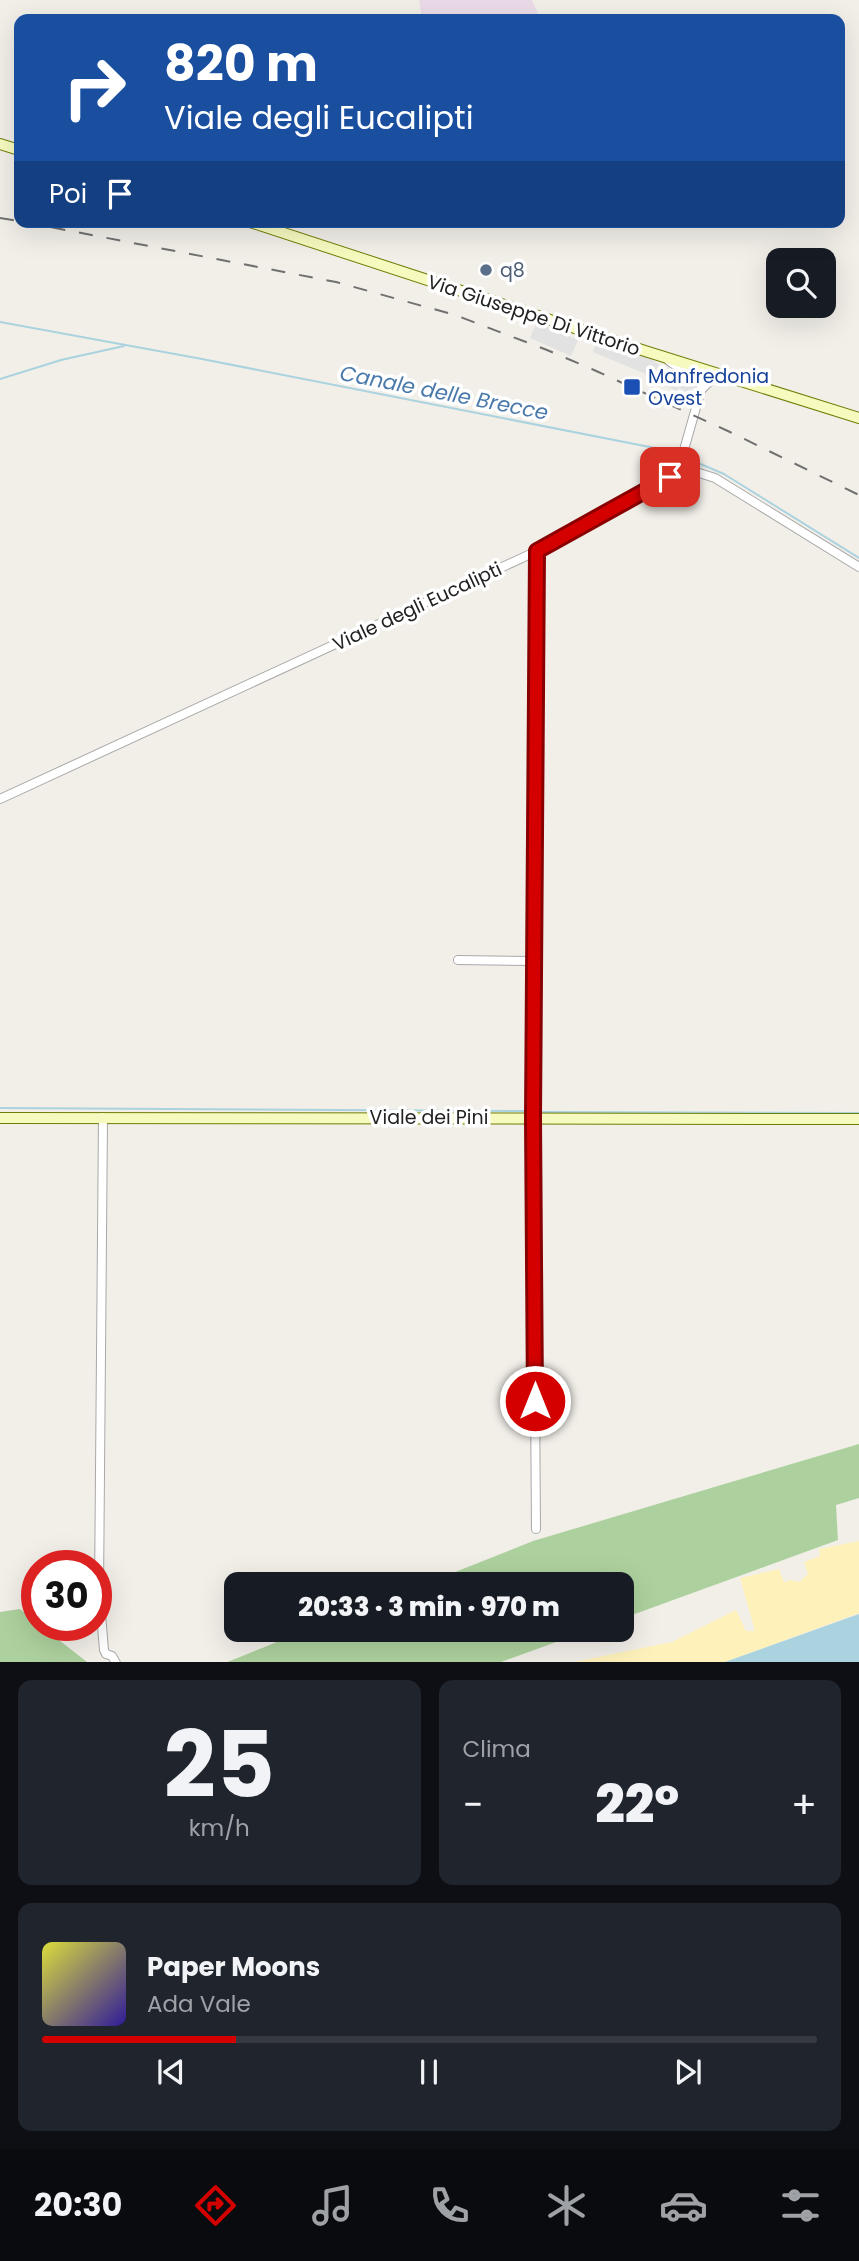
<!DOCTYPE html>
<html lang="it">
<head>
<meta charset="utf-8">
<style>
	body { margin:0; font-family:Poppins,sans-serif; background:#20242c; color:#f1f3f6; height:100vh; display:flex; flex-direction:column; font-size:26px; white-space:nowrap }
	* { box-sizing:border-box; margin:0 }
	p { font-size:23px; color:#9ea1a6 }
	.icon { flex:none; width:38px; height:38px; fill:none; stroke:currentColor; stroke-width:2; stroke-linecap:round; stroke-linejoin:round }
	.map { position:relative; height:1662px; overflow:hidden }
	.panel { display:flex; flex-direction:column; gap:18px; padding:18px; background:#0d0f14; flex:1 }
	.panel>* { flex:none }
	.guide { position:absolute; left:14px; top:14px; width:831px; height:214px; border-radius:14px; box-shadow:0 7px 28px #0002; background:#1a4fa0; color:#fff; overflow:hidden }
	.fabs { position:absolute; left:766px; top:248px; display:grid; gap:14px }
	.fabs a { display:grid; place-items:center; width:70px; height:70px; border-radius:14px; background:#171b24; box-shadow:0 7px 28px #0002; font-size:35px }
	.speed { position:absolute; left:21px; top:1550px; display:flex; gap:14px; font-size:35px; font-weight:700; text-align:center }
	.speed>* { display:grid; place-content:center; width:91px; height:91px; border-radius:50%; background:#171b24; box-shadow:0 7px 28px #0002; line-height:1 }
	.speed .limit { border:10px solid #d22; background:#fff; color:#111 }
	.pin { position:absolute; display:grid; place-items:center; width:60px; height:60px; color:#fff; margin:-30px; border-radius:14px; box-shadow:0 4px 10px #0006 }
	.me { position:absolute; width:77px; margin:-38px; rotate:0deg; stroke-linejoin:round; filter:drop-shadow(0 0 5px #0008) }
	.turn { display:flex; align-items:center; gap:24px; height:147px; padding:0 35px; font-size:32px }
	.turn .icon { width:91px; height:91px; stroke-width:2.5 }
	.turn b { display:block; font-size:49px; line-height:60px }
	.then { display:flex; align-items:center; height:66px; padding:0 35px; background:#0003; gap:14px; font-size:26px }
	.big { font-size:52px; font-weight:800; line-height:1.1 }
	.panel .card { flex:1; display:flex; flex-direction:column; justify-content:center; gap:10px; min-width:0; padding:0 24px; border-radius:14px; background:#20242c }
	.panel .dial { align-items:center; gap:0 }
	.dial b { font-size:91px; line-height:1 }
	.song { display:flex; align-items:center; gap:21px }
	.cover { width:84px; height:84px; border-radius:10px; background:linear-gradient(135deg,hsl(60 70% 55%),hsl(250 70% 35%)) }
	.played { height:7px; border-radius:4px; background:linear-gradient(90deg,#d40000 25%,#363941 25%) }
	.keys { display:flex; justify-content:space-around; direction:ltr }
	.heat { display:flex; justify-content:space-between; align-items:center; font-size:38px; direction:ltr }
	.panel .tiles { flex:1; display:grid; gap:18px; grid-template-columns:1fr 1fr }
	.card:last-child { grid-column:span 2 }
	.trip { position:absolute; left:224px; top:1572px; width:410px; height:70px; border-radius:14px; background:#171b24; box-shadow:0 7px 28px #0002; font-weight:800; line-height:70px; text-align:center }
	.tabs { display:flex; height:112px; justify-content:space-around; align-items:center; background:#090b0e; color:#9ea1a6 }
	.tabs .icon { width:49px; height:49px }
	.tabs .current { color:#d40000 }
	.tabs b { font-size:32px; color:#f1f3f6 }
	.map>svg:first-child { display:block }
</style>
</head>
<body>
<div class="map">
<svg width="859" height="1663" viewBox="0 0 859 1663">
	<rect width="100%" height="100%" fill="#f2efe9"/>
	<!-- industrial -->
	<path fill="#ebdbe8" d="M 419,0 L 532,0 L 540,19 L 422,19 Z"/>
	<!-- forest -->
	<g fill="#add19e">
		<path d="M 859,1444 L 859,1498 L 836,1505 L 838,1540 L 621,1619 L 621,1584 L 425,1584 L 533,1541 Z"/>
		<path d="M 20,1609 L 37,1622 L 37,1626 L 41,1626 L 87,1662 L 0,1662 L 0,1612 Z"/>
		<path d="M 309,1629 L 592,1629 L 501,1662 L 225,1663 Z"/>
	</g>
	<!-- sand -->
	<path fill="#fff1ba" d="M 859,1541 L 859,1613 L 725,1662 L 569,1663 L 672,1642 L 736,1610 L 746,1631 L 755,1631 L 740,1578 L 779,1569 L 784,1582 L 791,1580 L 799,1582 L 808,1574 L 804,1562 L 820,1556 L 819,1549 Z"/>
	<!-- parking -->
	<g fill="#e2e2e2">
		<path d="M 537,322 L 578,340 L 571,356 L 530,338 Z"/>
		<path d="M 596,342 L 651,359 L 660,366 L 687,374 L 693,378 L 696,387 L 687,392 L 678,388 L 677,391 L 648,378 L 648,375 L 593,352 Z"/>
	</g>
	<!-- water -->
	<path fill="#aad3df" d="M 859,1614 L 859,1662 L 725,1662 Z"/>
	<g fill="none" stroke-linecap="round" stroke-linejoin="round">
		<!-- stream -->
		<g stroke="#aad3df" stroke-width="2">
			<path d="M 0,322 L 202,359 L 665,450 L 679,455"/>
			<path d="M 0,379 L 61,360 L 124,346"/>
			<path d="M 684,457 L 724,474 L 859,558"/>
			<path d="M 0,1108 L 525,1111"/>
			<path d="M 543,1112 L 859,1113"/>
		</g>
		<defs>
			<g id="street">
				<path d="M 666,358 C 676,370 691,368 700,381"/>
				<path d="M 701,390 L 710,381 L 713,372"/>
				<path d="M 678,471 L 701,390 L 700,379 L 708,371"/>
				<path d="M 0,799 L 537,551 L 678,471 L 693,471 L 715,478 L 859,567"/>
				<path d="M 458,960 L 536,961"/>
				<path d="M 103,1117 L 99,1591 L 104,1650 L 106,1654 L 112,1656 L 116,1663"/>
				<path d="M 536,1529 L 533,1118 L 537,551"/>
			</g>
			<g id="secondary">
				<path d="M 0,144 L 19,150"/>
				<path d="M 250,222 L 645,351 L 859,418"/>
				<path d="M 0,1118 L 859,1119"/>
			</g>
		</defs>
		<!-- street casing -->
		<use href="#street" stroke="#a9a9a9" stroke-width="10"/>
		<!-- secondary casing -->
		<use href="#secondary" stroke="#707d05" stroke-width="12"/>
		<!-- street -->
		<use href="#street" stroke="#fff" stroke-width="8"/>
		<!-- secondary -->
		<use href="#secondary" stroke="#f7fabf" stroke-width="10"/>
		<!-- rail -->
		<g stroke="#707070" stroke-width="2" stroke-dasharray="14 14" stroke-linecap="butt">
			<path d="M 0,218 L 19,221"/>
			<path d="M 24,222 L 336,282 L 455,315 L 547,350 L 594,370 L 730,432 L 859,495"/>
		</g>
	</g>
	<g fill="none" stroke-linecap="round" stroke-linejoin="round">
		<defs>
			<path id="route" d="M 535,1401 L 533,1118 L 537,551 L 670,477"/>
		</defs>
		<!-- route casing -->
		<use href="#route" stroke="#8a0000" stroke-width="18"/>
		<!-- route -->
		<use href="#route" stroke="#d40000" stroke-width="12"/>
	</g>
	<!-- markers -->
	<circle fill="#5c6f8a" stroke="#fff" stroke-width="2.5" cx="486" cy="270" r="7"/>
	<rect fill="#1a4fb4" stroke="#fff" stroke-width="2.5" x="623" y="378" width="18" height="18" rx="3.5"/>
	<g text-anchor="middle" stroke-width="7" stroke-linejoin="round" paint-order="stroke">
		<!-- service labels -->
		<g font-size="19" fill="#4e5e75" stroke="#fff" text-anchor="start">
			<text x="500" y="277">q8</text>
		</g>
		<!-- street labels -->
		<g font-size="19" fill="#222" stroke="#fff">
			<text transform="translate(534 315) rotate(18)" y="7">Via Giuseppe Di Vittorio</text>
			<text transform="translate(417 606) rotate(-25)" y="7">Viale degli Eucalipti</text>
			<text x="429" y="1124">Viale dei Pini</text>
		</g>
		<!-- transit labels -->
		<g font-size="19" fill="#164399" stroke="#fff" text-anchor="start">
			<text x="648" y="383">Manfredonia<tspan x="648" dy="22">Ovest</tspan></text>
		</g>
		<!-- water labels -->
		<g font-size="21" font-style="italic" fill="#4a7aab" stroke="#fff">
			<text transform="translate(444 393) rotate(11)" y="7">Canale delle Brecce</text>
		</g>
	</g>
</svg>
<div class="fabs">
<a><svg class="icon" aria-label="search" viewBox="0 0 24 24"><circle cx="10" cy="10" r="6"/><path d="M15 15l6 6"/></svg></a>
</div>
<div class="speed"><div class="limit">30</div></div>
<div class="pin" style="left:670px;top:477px;background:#d93025"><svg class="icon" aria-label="arrive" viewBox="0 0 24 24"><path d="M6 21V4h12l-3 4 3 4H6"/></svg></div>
<svg class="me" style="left:535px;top:1401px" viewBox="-20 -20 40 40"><circle r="17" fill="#d40000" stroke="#fff" stroke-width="3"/><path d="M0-11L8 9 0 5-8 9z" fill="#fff"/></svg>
<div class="trip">20:33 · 3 min · 970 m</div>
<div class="guide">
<div class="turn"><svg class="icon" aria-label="right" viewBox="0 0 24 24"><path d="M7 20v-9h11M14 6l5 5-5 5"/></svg><div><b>820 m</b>Viale degli Eucalipti</div></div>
<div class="then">Poi<svg class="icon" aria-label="arrive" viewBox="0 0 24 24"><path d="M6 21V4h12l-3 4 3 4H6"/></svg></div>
</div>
</div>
<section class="panel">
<div class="tiles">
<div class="card dial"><b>25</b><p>km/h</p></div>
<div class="card"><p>Clima</p>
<div class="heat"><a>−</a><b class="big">22°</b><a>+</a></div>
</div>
<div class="card">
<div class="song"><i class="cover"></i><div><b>Paper Moons</b><p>Ada Vale</p></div></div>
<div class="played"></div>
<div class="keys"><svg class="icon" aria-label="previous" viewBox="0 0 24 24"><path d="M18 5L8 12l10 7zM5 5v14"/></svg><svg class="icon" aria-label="pause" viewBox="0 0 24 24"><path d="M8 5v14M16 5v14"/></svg><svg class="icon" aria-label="next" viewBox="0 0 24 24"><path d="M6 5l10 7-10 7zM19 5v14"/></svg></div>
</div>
</div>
</section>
<nav class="tabs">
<b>20:30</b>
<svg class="icon current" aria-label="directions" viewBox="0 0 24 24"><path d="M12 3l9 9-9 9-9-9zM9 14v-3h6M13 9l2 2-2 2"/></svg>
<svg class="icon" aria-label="music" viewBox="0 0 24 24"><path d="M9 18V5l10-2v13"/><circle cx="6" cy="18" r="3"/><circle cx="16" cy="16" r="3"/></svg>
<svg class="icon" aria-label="phone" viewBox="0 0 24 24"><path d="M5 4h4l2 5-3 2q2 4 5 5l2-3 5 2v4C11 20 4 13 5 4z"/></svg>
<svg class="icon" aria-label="climate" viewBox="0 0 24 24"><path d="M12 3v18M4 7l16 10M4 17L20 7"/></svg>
<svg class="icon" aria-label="car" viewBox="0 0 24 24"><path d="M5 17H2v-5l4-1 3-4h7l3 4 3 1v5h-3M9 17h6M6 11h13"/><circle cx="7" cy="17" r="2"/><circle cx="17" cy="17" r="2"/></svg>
<svg class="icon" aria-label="filters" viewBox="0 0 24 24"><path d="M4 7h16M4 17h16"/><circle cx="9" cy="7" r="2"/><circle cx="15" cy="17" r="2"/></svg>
</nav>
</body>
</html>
